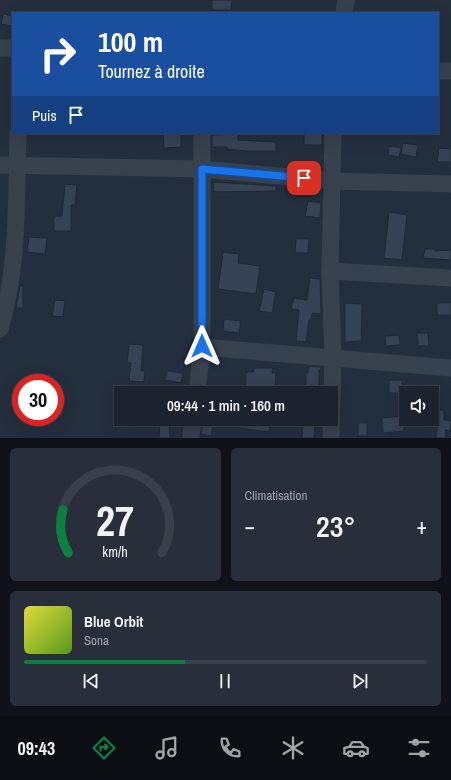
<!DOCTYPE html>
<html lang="fr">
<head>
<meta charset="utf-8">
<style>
	body { margin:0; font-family:"Archivo Narrow",sans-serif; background:#282f3a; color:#f1f3f6; height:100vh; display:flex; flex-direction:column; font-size:15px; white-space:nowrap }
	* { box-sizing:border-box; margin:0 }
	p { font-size:13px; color:#a0a4aa }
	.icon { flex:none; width:22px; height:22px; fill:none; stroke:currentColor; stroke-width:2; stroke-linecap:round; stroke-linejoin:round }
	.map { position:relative; height:438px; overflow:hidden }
	.sheet { display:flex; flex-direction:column; gap:10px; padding:10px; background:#0f1319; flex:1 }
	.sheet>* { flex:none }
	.banner { position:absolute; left:12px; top:12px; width:427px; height:122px; border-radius:0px; box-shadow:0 4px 16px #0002,0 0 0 1px #39404a; background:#1a4fa0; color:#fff; overflow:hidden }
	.fabs { position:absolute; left:399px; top:386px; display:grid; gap:8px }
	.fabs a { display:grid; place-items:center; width:40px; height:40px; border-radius:0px; background:#1b232e; box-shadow:0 4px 16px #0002,0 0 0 1px #39404a; font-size:20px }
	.speed { position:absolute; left:12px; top:374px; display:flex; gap:8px; font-size:20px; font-weight:700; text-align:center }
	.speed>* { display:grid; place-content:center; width:52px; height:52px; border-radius:50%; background:#1b232e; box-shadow:0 4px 16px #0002,0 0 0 1px #39404a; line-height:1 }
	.speed .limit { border:6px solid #d22; background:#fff; color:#111 }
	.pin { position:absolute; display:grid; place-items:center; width:34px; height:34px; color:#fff; margin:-17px; border-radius:8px; box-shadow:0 2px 6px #0006 }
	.me { position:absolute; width:44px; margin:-22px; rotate:0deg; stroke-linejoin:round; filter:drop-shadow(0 0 3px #0008) }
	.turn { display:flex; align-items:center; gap:14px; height:84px; padding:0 20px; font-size:18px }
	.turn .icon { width:52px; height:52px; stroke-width:2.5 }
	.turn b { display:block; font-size:28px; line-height:34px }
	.then { display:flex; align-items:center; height:38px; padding:0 20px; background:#0003; gap:8px; font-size:15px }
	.big { font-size:30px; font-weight:600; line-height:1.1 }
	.sheet .tile { flex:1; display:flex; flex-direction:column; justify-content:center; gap:6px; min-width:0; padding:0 14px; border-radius:6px; background:#282f3a }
	.sheet .dial { align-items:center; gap:0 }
	.dial svg { height:104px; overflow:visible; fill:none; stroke:#39404a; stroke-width:7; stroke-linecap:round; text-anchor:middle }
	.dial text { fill:#f1f3f6; stroke:none }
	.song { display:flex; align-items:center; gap:12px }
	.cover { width:48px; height:48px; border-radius:6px; background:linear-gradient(135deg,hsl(60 70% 55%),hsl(90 70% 35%)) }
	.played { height:4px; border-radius:2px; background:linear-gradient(90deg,#0b8043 40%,#39404a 40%) }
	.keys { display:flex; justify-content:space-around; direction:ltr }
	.heat { display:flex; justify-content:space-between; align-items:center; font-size:22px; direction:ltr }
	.sheet .tiles { flex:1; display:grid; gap:10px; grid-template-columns:1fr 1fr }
	.tile:last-child { grid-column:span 2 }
	.trip { position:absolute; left:114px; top:386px; width:224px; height:40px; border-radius:0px; background:#1b232e; box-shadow:0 4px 16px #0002,0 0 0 1px #39404a; font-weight:600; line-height:40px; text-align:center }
	.menu { display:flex; height:64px; justify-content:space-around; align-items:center; background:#0b0e12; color:#a0a4aa }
	.menu .icon { width:28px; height:28px }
	.menu .active { color:#0b8043 }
	.menu b { font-size:18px; color:#f1f3f6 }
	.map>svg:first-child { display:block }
</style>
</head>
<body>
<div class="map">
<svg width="451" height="438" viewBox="0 0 451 438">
	<rect width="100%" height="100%" fill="#242f3e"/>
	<!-- building -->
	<g fill="#364354" stroke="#1f2835">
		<path d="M 212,0 L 232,0 L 231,10 L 212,10 Z"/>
		<path d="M 3,14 L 13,16 L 13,26 L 1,24 Z"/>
		<path d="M 163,133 L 181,133 L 181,147 L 164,148 Z"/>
		<rect x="304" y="133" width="18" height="12"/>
		<path d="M 238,134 L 238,140 L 276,142 L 276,151 L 246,151 L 227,149 L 227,147 L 212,147 L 212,135 Z"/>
		<path d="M 403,143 L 418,145 L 416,157 L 401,154 Z"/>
		<path d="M 389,146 L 401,148 L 399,157 L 388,155 Z"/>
		<path d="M 439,148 L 451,149 L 451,162 L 437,162 Z"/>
		<path d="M 213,182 L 276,186 L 276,191 L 214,192 Z"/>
		<path d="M 65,184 L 77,185 L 75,205 L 71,205 L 71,231 L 54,231 L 54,216 L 62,216 Z"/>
		<path d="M 308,201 L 321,203 L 320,218 L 305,216 Z"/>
		<path d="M 389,212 L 407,215 L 402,260 L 384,258 Z"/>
		<path d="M 29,237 L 47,238 L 45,254 L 27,252 Z"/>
		<path d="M 296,239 L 309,239 L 308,253 L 295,253 Z"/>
		<path d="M 425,249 L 435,249 L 435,251 L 451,250 L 451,260 L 423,258 Z"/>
		<path d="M 223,252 L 239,254 L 238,263 L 260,266 L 256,294 L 218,289 Z"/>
		<path d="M 310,278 L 320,279 L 321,314 L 312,313 L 311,320 L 309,320 L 306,342 L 296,341 L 299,310 L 291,309 L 294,298 L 307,300 Z"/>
		<path d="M 20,286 L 23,286 L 23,308 L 16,308 Z"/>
		<path d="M 264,289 L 276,292 L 272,313 L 259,311 Z"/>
		<path d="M 55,300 L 65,301 L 63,317 L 52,316 Z"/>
		<path d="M 345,303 L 362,304 L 361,341 L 345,342 Z"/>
		<rect x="437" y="303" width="14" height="12"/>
		<path d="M 224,319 L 241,321 L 239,333 L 223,331 Z"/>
		<path d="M 417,333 L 428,333 L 429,346 L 418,346 Z"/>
		<path d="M 399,335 L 400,345 L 386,346 L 385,336 Z"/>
		<path d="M 129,344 L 143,345 L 141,371 L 145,371 L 144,382 L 129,381 L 131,363 L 127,362 Z"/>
		<path d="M 309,366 L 321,367 L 321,370 L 319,370 L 319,387 L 306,387 L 306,373 L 308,373 Z"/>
		<path d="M 254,368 L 273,368 L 272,373 L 276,373 L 275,392 L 251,393 L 251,392 L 246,391 L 246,372 L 253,372 Z"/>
		<path d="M 167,371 L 183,373 L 181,383 L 165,380 Z"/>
		<path d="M 389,380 L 402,380 L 403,393 L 389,393 Z"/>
		<path d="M 439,410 L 444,410 L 444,420 L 451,421 L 450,431 L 445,430 L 446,438 L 436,438 Z"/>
		<path d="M 403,416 L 404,431 L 383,433 L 382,418 Z"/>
		<path d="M 160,419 L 169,419 L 170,438 L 159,438 Z"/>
		<path d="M 203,419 L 214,421 L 211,436 L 201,434 Z"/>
		<path d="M 240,419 L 271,420 L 269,432 L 239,428 Z"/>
		<rect x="358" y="423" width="9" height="13"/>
		<path d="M 303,426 L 315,426 L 314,438 L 302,438 Z"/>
	</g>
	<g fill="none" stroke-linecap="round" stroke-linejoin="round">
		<!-- minor -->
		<g stroke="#38414e" stroke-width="17">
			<path d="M 344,13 L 346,0"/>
			<path d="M 0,48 L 13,48"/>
			<path d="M 438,71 L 451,71"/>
			<path d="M 0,165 L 202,169 L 333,181 L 451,184"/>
			<path d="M 330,271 L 451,278"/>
			<path d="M 0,329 C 19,266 16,198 18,133"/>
			<path d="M 202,347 L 451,368"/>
			<path d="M 197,393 L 202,347 L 202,133"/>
			<path d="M 191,438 L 193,419"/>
			<path d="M 331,438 L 333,358 L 330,271 L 333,133"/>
		</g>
	</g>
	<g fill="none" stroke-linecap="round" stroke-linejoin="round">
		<defs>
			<path id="route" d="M 202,346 L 202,169 L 304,178"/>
		</defs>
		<!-- route casing -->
		<use href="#route" stroke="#114b97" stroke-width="10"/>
		<!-- route -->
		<use href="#route" stroke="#1a73e8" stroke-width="7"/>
	</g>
</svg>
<div class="fabs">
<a><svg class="icon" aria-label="sound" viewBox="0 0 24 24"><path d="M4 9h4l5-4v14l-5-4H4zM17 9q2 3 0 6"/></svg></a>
</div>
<div class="speed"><div class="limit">30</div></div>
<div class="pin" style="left:304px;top:178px;background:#d93025"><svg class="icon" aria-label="arrive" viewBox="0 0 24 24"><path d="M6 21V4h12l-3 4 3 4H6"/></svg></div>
<svg class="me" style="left:202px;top:346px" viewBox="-20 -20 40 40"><path d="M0-17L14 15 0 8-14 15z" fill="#1a73e8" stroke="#fff" stroke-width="4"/></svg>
<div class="trip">09:44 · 1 min · 160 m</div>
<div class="banner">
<div class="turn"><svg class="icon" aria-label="right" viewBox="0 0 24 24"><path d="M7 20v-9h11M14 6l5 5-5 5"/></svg><div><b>100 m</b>Tournez à droite</div></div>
<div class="then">Puis<svg class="icon" aria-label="arrive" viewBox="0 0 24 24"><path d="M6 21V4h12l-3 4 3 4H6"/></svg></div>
</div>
</div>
<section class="sheet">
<div class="tiles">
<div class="tile dial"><svg viewBox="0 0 100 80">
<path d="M14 69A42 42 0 1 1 86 69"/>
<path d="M14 69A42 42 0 0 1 10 36" stroke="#0b8043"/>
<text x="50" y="56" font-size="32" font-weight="700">27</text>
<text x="50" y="72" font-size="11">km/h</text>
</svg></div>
<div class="tile"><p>Climatisation</p>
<div class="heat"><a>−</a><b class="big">23°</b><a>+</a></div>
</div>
<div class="tile">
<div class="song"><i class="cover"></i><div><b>Blue Orbit</b><p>Sona</p></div></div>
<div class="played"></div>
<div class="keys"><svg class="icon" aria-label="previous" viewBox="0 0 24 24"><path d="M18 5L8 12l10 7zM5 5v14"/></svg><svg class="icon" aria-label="pause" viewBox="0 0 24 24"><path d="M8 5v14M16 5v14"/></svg><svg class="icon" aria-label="next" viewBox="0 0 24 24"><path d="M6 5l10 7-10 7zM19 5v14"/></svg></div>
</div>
</div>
</section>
<nav class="menu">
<b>09:43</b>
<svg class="icon active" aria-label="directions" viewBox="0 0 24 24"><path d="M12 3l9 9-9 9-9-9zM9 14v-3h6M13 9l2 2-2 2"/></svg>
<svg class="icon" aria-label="music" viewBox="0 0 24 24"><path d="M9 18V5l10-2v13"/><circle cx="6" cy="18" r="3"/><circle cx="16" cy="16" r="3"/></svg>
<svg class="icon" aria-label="phone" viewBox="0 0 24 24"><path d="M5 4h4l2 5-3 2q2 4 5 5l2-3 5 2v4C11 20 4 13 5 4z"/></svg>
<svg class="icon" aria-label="climate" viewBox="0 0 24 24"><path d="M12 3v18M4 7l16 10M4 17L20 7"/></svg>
<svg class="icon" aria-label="car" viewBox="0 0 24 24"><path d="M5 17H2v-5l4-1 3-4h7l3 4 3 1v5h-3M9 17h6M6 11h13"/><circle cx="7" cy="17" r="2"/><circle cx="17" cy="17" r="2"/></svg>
<svg class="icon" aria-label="filters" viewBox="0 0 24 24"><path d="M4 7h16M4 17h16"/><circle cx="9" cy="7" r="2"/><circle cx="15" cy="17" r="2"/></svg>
</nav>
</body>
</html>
